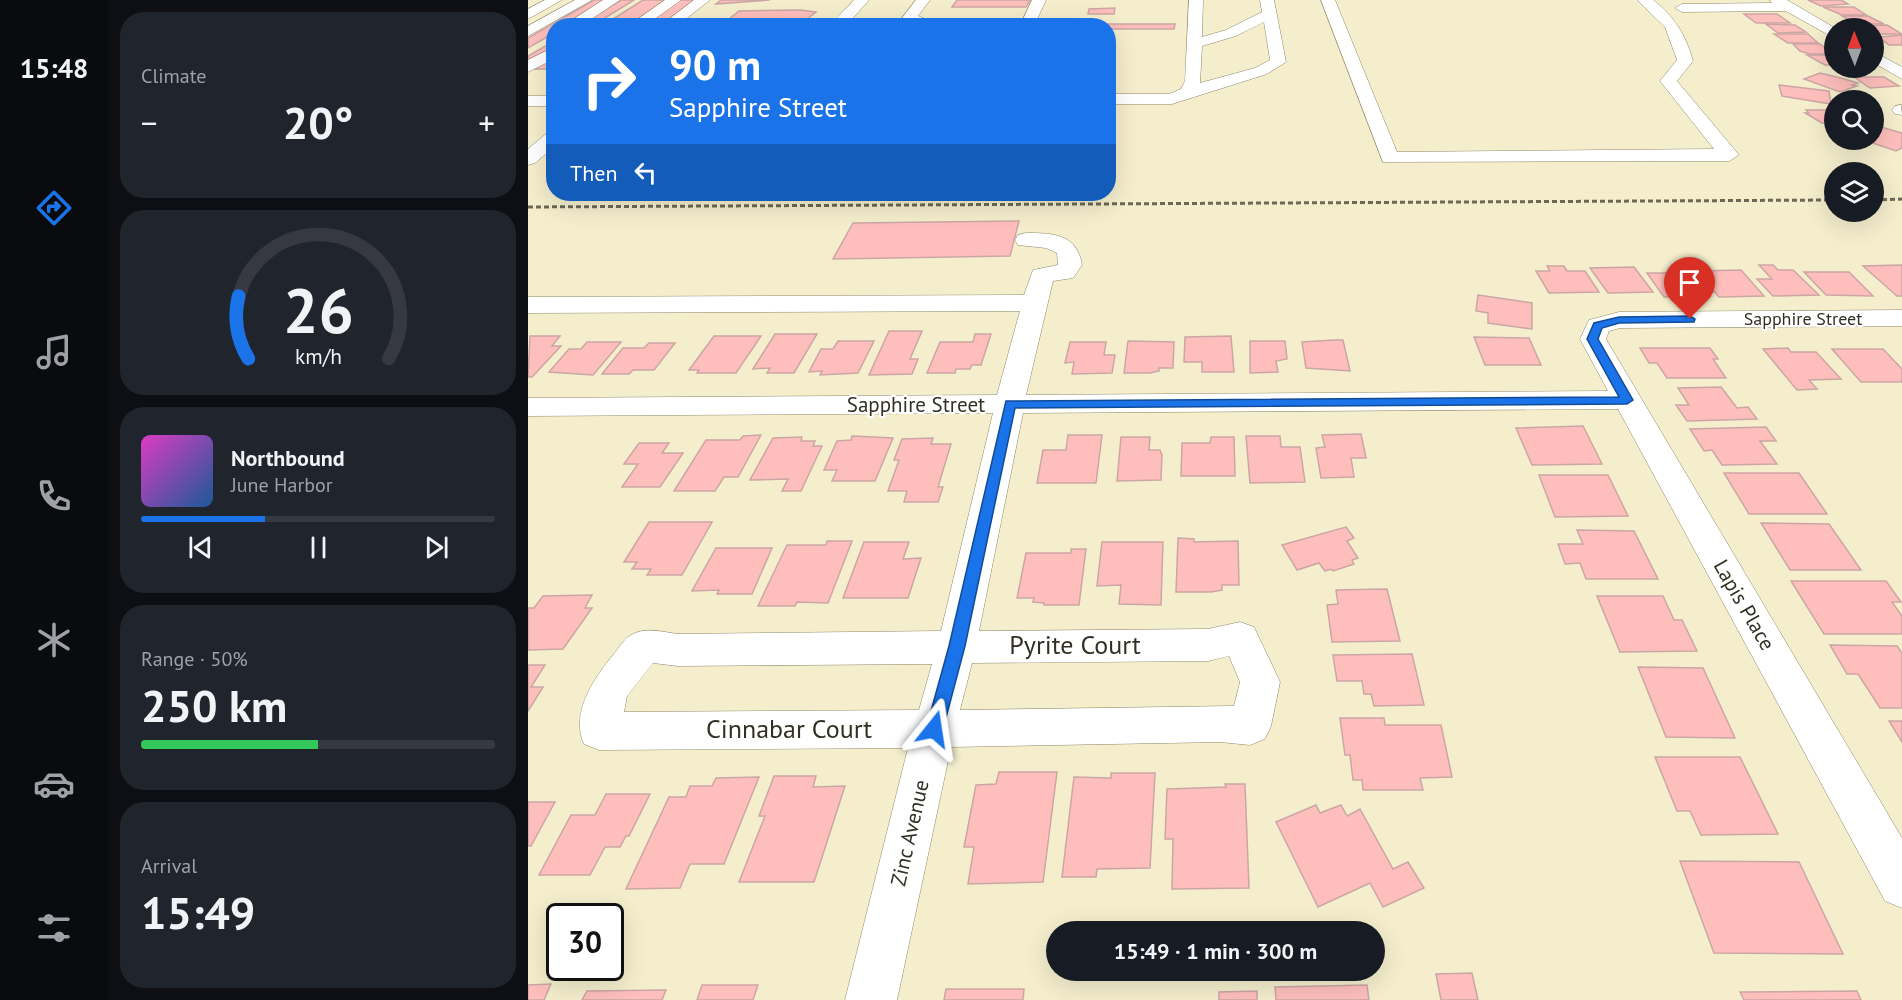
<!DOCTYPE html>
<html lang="en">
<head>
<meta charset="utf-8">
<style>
	body { margin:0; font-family:"PT Sans",sans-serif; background:#20242c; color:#f1f3f6; height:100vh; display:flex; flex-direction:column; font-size:22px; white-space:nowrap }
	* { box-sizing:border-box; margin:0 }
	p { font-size:20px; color:#9ea1a6 }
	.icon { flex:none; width:33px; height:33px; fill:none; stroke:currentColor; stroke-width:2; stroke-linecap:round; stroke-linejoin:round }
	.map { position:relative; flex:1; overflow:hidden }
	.sheet { display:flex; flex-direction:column; gap:12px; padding:12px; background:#0d0f14; width:420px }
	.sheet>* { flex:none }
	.banner { position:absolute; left:18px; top:18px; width:570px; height:183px; border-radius:24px; box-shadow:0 6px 24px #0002; background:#1a73e8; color:#fff; overflow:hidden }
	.needle { width:39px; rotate:359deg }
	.tools { position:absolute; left:1296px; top:18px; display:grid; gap:12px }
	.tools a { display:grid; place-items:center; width:60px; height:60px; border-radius:50%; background:#171b24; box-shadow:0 6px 24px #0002; font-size:30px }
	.speed { position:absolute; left:18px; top:903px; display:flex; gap:12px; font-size:30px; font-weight:700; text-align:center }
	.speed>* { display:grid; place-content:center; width:78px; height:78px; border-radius:50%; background:#171b24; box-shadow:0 6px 24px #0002; line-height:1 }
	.speed .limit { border:3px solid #111; border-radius:9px; background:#fff; color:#111 }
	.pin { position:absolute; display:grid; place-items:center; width:51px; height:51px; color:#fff; margin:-62px -26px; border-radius:50% 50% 50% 0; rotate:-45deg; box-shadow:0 0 6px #0007 }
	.pin .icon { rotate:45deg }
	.me { position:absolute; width:66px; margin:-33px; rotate:15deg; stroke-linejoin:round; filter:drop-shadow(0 0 4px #0008) }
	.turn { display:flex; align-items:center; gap:21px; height:126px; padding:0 24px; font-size:27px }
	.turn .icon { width:78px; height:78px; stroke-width:2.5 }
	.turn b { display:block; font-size:42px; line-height:51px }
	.then { display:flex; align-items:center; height:57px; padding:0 24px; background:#0003; gap:12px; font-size:22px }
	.big { font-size:45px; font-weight:700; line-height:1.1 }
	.sheet .widget { flex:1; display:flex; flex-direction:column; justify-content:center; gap:9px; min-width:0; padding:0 21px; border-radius:24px; background:#20242c }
	.sheet .dial { align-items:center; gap:0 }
	.dial svg { height:156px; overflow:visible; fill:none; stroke:#363941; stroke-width:7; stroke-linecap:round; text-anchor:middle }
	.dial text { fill:#f1f3f6; stroke:none }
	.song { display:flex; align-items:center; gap:18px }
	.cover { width:72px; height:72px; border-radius:9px; background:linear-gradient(135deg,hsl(310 70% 55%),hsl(210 70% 35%)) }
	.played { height:6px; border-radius:3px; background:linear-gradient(90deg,#1a73e8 35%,#363941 35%) }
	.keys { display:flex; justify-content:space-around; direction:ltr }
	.heat { display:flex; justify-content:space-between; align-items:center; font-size:33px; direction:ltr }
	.charge { height:9px; border-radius:4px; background:linear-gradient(90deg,#34c759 50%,#363941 0) }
	.trip { position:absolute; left:518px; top:921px; width:339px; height:60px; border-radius:30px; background:#171b24; box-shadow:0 6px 24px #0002; font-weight:700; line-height:60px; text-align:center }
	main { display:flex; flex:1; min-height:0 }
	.tab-bar { display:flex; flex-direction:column; width:108px; justify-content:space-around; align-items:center; background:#090b0e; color:#9ea1a6 }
	.tab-bar .icon { width:42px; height:42px }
	.tab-bar .active { color:#1a73e8 }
	.tab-bar b { font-size:27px; color:#f1f3f6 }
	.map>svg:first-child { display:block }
</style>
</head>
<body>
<main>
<nav class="tab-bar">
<b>15:48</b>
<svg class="icon active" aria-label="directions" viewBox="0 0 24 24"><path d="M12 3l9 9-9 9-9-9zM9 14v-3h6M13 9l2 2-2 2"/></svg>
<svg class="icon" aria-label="music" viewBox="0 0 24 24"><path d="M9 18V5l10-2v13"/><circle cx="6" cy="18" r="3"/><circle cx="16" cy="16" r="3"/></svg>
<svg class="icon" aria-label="phone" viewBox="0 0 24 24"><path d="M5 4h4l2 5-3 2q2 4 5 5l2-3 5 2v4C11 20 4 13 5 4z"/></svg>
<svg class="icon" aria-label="climate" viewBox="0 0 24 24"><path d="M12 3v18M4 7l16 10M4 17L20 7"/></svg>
<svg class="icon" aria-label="car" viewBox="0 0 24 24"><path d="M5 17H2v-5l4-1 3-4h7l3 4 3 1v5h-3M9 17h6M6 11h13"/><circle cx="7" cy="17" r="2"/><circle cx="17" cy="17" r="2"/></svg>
<svg class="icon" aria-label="filters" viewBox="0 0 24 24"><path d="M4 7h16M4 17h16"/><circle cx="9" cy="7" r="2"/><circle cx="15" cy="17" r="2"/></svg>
</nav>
<section class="sheet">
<div class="widget"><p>Climate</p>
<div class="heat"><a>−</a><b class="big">20°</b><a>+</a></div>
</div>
<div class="widget dial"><svg viewBox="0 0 100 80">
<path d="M14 69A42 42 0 1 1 86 69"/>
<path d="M14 69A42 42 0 0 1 9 37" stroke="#1a73e8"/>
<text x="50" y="56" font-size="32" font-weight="700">26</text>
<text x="50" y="72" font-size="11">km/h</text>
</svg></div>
<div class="widget">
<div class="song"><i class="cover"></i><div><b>Northbound</b><p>June Harbor</p></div></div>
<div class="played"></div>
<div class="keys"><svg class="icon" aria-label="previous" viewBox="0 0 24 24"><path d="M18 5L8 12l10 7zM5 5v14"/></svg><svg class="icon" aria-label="pause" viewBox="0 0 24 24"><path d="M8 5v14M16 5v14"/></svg><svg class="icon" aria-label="next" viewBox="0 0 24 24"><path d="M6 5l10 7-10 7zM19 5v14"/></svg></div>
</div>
<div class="widget"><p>Range · 50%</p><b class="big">250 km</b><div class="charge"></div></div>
<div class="widget"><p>Arrival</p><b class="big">15:49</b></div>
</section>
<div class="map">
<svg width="1374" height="1000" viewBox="0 0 1374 1000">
	<rect width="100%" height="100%" fill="#f4eecd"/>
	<!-- building -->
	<g fill="#febfbc" stroke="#cba6a4" stroke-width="1.5">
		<path d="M 66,0 L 81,0 L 38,26 L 26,26 L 26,33 L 0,48 L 0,38 Z"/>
		<path d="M 93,0 L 106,0 L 64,26 L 51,26 Z"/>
		<path d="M 115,0 L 139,0 L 100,26 L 74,26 Z"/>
		<path d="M 150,0 L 171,0 L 134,26 L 112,26 Z"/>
		<path d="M 193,0 L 242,0 L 188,4 Z"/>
		<path d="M 429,0 L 502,0 L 498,7 L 424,7 Z"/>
		<path d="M 1280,0 L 1313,0 L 1320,4 L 1293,6 Z"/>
		<path d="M 1295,7 L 1326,7 L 1338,15 L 1314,15 Z"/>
		<path d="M 587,8 L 586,14 L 560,14 L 561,9 Z"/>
		<path d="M 272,10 L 288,12 L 279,19 L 200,20 L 211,11 Z"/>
		<path d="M 1216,14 L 1249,14 L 1262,23 L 1228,23 Z"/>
		<path d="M 1314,16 L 1340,16 L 1356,24 L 1327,24 Z"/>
		<path d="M 564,24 L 647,24 L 646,29 L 580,29 L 580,26 Z"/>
		<path d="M 1238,24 L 1267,25 L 1278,32 L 1250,33 Z"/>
		<path d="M 1359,25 L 1374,34 L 1346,34 L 1346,28 L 1332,28 L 1327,26 Z"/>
		<path d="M 1246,34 L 1280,34 L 1290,43 L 1260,43 Z"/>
		<path d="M 1374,35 L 1374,45 L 1361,45 L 1351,37 Z"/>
		<path d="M 26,41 L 26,49 L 0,65 L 0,56 Z"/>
		<path d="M 1265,44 L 1292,44 L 1306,54 L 1282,54 L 1272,51 Z"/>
		<path d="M 1279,55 L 1306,55 L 1306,65 L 1297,65 Z"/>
		<path d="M 26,56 L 26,69 L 4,69 Z"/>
		<path d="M 1292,73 L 1313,78 L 1330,83 L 1324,85 L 1329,86 L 1312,92 L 1276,79 Z"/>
		<path d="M 1326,77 L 1356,77 L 1371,86 L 1342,88 Z"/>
		<path d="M 1251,85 L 1301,91 L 1303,104 L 1254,96 Z"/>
		<path d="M 1301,108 L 1306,108 L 1306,124 L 1294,123 L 1277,113 L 1281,113 L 1278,110 L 1304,110 Z"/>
		<path d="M 1346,125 L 1374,133 L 1374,148 L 1368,151 L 1336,140 L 1346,140 Z"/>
		<path d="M 491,221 L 482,256 L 305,259 L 325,223 Z"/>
		<path d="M 1231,265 L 1245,265 L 1250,270 L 1265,270 L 1291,295 L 1245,296 L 1229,279 L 1244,279 Z"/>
		<path d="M 1374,265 L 1374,296 L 1369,296 L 1335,266 Z"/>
		<path d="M 1019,266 L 1036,266 L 1039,271 L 1057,271 L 1071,292 L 1021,293 L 1008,271 L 1022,271 Z"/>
		<path d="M 1106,267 L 1125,292 L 1080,293 L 1062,268 Z"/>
		<path d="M 1213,270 L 1236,296 L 1191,297 L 1169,271 Z"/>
		<path d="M 1276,272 L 1321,272 L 1345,296 L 1298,295 Z"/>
		<path d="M 1119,273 L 1162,273 L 1182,296 L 1136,297 Z"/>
		<path d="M 950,295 L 1004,303 L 1004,329 L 960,323 L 960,313 L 948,311 Z"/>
		<path d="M 361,331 L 394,331 L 382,359 L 390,359 L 384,374 L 341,375 Z"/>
		<path d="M 247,334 L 289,334 L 266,373 L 239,373 L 242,368 L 225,369 Z"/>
		<path d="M 447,334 L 463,334 L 453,365 L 444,365 L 442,369 L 428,369 L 427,373 L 399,373 L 412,342 L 445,342 Z"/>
		<path d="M 2,336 L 32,336 L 24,346 L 33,346 L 4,377 L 0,377 Z"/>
		<path d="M 186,336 L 233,336 L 208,373 L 169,373 L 171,370 L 161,370 Z"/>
		<path d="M 703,336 L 706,372 L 674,372 L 674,362 L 656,362 L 657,337 Z"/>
		<path d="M 946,337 L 1001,338 L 1013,365 L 957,365 Z"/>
		<path d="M 806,340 L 815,340 L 822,371 L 778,368 L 774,342 Z"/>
		<path d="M 310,341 L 346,341 L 330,373 L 292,375 L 294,371 L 281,372 L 293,349 L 305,349 Z"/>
		<path d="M 600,341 L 646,342 L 645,368 L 631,368 L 631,371 L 622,373 L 596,373 Z"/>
		<path d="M 722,341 L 757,341 L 759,359 L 748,361 L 750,372 L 722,373 Z"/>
		<path d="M 59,342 L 93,342 L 65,375 L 21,372 L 41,349 L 53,349 Z"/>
		<path d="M 542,342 L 578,342 L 576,355 L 587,355 L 584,373 L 544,374 L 546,362 L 537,363 Z"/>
		<path d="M 121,343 L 147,343 L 126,370 L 105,370 L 101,374 L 74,374 L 95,348 L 116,348 Z"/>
		<path d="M 1112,348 L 1182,348 L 1190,359 L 1185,359 L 1198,378 L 1139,378 L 1129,363 L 1121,363 Z"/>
		<path d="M 1260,348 L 1263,352 L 1288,352 L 1313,379 L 1281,380 L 1289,389 L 1269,390 L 1235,349 Z"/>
		<path d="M 1304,349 L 1355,349 L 1374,369 L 1374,382 L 1333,382 Z"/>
		<path d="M 1193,387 L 1209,408 L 1220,407 L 1229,419 L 1159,421 L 1148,405 L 1161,405 L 1150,388 Z"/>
		<path d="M 1055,426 L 1074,464 L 1004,465 L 988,428 Z"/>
		<path d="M 1238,427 L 1248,441 L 1232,441 L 1249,464 L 1194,465 L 1184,450 L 1176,451 L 1162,429 Z"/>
		<path d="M 833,434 L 838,458 L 823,458 L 826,477 L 793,478 L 788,448 L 797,447 L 794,435 Z"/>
		<path d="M 233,435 L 210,477 L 196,477 L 187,491 L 146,491 L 178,440 L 212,440 L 215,436 Z"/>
		<path d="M 540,435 L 574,435 L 568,483 L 509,483 L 515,450 L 538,450 Z"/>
		<path d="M 324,436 L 365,438 L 347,481 L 304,481 L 309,470 L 296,470 L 309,441 L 323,440 Z"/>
		<path d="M 718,436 L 752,436 L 753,447 L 772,447 L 777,482 L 722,483 Z"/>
		<path d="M 274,437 L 273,441 L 287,441 L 285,446 L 294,446 L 273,491 L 254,491 L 260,479 L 222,480 L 245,438 Z"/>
		<path d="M 593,437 L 622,437 L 621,450 L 632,450 L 634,455 L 633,480 L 589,481 Z"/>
		<path d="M 683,437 L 706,437 L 707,476 L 653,476 L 654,443 L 682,443 Z"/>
		<path d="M 405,438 L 403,444 L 423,444 L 410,487 L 415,487 L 410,502 L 376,502 L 379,491 L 360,491 L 371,460 L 366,460 L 374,439 Z"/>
		<path d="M 111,443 L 141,443 L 134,453 L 155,453 L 132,487 L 94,487 L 110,464 L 96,464 Z"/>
		<path d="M 1196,473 L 1271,473 L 1299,514 L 1221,514 Z"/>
		<path d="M 1011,475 L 1080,475 L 1100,516 L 1027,517 Z"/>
		<path d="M 121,522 L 184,522 L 154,575 L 119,575 L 123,569 L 104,569 L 109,562 L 96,562 Z"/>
		<path d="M 1233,523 L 1301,524 L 1333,570 L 1262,570 Z"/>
		<path d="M 818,527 L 826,538 L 819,541 L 830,558 L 824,560 L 826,564 L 805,571 L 803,569 L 797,571 L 791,563 L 769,570 L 754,545 Z"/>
		<path d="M 1049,530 L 1106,531 L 1130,579 L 1058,579 L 1052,563 L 1037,564 L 1030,544 L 1055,544 Z"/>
		<path d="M 650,538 L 666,539 L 666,542 L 710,541 L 711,585 L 694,585 L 694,590 L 683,592 L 648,592 Z"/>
		<path d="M 299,541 L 324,541 L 300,603 L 269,602 L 267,606 L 230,606 L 259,545 L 298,545 Z"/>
		<path d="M 336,542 L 381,542 L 375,559 L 393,558 L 380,598 L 315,598 Z"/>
		<path d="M 574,542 L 635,542 L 633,605 L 591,604 L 593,585 L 569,586 Z"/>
		<path d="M 188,548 L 244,548 L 224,594 L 189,594 L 191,590 L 164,591 Z"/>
		<path d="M 543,549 L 558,549 L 551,605 L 516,605 L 516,603 L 505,602 L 506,598 L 489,598 L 498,553 L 543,553 Z"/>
		<path d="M 1263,581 L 1358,581 L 1373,602 L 1364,602 L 1374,616 L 1374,634 L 1296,634 Z"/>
		<path d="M 859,589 L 872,641 L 804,642 L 799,605 L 810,604 L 808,590 Z"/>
		<path d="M 64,595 L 57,608 L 64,608 L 35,649 L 0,650 L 0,608 L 6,608 L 15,596 Z"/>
		<path d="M 1069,596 L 1135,596 L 1146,620 L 1154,620 L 1169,651 L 1092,652 Z"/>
		<path d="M 1302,645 L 1369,646 L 1374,653 L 1374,708 L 1352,708 L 1330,674 L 1319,674 Z"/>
		<path d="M 884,654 L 896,705 L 846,706 L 843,694 L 836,694 L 834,681 L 809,681 L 805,655 Z"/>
		<path d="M 0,665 L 17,665 L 3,687 L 15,687 L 0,711 Z"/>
		<path d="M 1110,667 L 1175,668 L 1207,738 L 1138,737 Z"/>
		<path d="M 812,718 L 856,718 L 857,725 L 913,725 L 924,777 L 892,778 L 895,790 L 835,790 L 834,780 L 825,780 L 822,755 L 817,755 Z"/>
		<path d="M 1361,721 L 1374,721 L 1374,742 Z"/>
		<path d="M 1127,757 L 1212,757 L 1250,834 L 1173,835 L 1162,811 L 1149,811 Z"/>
		<path d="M 471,772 L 529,772 L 515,882 L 440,884 L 446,847 L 436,847 L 448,785 L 468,784 Z"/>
		<path d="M 583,773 L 627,773 L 622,868 L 569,869 L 568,877 L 534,877 L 546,777 L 583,778 Z"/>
		<path d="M 246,776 L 288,776 L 285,787 L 317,786 L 286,882 L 211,882 L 237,816 L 231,816 Z"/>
		<path d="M 231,777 L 196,864 L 162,864 L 152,888 L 98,889 L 141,797 L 158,797 L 162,786 L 184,786 L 188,778 Z"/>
		<path d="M 697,784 L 717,784 L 721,888 L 644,889 L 645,839 L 637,839 L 639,789 L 698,787 Z"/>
		<path d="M 78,794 L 122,794 L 101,836 L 98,836 L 92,847 L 77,847 L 62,875 L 11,875 L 43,815 L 67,815 Z"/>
		<path d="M 0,802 L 27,802 L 3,846 L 0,846 Z"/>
		<path d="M 788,805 L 792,813 L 813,805 L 819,816 L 832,809 L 865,869 L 880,862 L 896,888 L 855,907 L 842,883 L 790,907 L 748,822 Z"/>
		<path d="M 1152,861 L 1271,862 L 1315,954 L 1186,953 Z"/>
		<path d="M 944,973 L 950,1000 L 913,1000 L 908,974 Z"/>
		<path d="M 23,984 L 16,1000 L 0,1000 L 0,985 Z"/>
		<path d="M 174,985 L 230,985 L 225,1000 L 169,1000 Z"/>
		<path d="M 839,985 L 841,1000 L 748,1000 L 747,987 Z"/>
		<path d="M 418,989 L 496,989 L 495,1000 L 416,1000 Z"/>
		<path d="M 138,990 L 134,1000 L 54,1000 L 59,991 Z"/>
		<path d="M 729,991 L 729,1000 L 691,1000 L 691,992 Z"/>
		<path d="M 1329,991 L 1333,1000 L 1216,1000 L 1212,992 Z"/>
	</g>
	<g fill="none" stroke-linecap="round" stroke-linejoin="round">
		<defs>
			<g id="minor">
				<path d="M 47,0 L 64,0 L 0,36 L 0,26 Z"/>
				<path d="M 75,0 L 92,0 L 53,26 L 35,26 Z"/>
				<path d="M 137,0 L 153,0 L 117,26 L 100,26 Z"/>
				<path d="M 166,0 L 182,0 L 149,26 L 132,26 Z"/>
				<path d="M 326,0 L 341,0 L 318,26 L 174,25 L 181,21 L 307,20 Z"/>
				<path d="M 388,0 L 402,0 L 390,16 L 415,26 C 401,26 384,28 374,18 Z"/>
				<path d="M 504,0 L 518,0 L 506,26 L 492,26 Z"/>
				<path d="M 661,0 L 675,0 L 674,37 L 698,30 L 734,12 L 732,0 L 746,0 L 758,62 L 739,74 L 644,104 L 580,104 L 580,94 L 641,94 L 653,89 L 657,81 ZM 736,22 L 742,60 L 727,68 L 672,83 L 674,46 L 708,36 Z"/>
				<path d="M 793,0 L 807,0 L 869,152 L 1186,149 L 1132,81 L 1149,60 L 1137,27 L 1109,0 L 1125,0 C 1146,16 1158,35 1165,61 L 1149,81 L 1211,155 L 1201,161 L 855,162 Z"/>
				<path d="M 1242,0 L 1259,0 L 1307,28 L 1306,38 L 1258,11 L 1154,12 L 1147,8 L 1154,4 L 1244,3 Z"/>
				<path d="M 26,47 L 26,59 L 0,72 L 0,60 Z"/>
				<path d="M 1346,52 L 1374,67 L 1374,79 L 1346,63 Z"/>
				<rect x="0" y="96" width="26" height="10"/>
				<path d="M 1373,105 L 1374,115 L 1367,114 L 1364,110 L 1367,106 Z"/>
				<path d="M 26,131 L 26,147 L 7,163 L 0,165 L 0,149 L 19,133 Z"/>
				<path d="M 498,233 C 526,233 549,234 554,265 L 545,278 L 525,281 L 498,395 L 1080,391 L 1052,339 L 1061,320 L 1091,312 L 1374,310 L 1374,326 L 1092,328 L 1081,331 L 1078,339 L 1374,838 L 1374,908 L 1357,901 L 1090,409 L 495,413 L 451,631 L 680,629 L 712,622 L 726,627 L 752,682 L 743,726 L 737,739 L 722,745 L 692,742 L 423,747 L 369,1000 L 317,1000 L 380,748 L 71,750 L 56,744 C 42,713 66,678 86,654 C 91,648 97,637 105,634 C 118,627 135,632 150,634 L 413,631 L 465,413 L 0,416 L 0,398 L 469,395 L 492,311 L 0,313 L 0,297 L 496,295 L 505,270 L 530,265 L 529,253 L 518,248 L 490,245 L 487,240 L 490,235 ZM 701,656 L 712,682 L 706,706 L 432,710 L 444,663 L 680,661 ZM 125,663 L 150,666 L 404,664 L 391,710 L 96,712 L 99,696 Z"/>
			</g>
			<path id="major" d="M 17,0 L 34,0 L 0,19 L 0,9 Z"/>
		</defs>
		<!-- minor casing -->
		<use href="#minor" stroke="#8d8869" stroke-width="1"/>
		<!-- major casing -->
		<use href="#major" stroke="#8d8869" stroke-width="1"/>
		<!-- minor -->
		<use href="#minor" fill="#fff" fill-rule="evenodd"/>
		<!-- major -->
		<use href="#major" fill="#fff" fill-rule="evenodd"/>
		<!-- rail -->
		<g stroke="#6c6856" stroke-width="3" stroke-dasharray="5 3" stroke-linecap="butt">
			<path d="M 1346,200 L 1374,199"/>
			<path d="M 0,207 L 1306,200"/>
		</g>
	</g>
	<!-- route -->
	<path fill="#1a73e8" stroke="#114b97" stroke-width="1.5" d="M 1162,316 L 1167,319 L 1166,322 L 1091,323 L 1074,328 L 1070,339 L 1105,400 L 1099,404 L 487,408 L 437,646 L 415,729 L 412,735 L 406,737 L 400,735 L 398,729 L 421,646 L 478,401 L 1091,397 L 1059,339 L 1066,323 L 1091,317 Z"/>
	<g text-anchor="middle" stroke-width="4.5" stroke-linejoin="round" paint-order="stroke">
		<!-- far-street labels -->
		<g font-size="18" fill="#322f23" stroke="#fff">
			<text x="1275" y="325">Sapphire Street</text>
		</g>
		<!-- street labels -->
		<g font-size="21" fill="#322f23" stroke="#fff">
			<text x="388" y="412">Sapphire Street</text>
			<text transform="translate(1216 605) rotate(60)" y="7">Lapis Place</text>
			<text transform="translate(382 833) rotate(-77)" y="7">Zinc Avenue</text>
		</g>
		<!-- near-street labels -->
		<g font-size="26" fill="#322f23" stroke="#fff">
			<text x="547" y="654">Pyrite Court</text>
			<text x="261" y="738">Cinnabar Court</text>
		</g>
	</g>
</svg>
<div class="tools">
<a><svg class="needle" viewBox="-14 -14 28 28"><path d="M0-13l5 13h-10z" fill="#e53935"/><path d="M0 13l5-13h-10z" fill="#9ea1a6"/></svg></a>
<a><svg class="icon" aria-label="search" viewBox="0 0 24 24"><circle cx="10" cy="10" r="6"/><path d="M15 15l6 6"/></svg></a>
<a><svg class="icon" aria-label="layers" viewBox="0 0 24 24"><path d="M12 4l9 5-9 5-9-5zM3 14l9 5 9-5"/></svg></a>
</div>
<div class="speed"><div class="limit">30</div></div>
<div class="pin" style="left:1162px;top:319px;background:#d93025"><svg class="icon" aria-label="arrive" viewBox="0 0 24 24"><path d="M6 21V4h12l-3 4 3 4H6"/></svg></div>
<svg class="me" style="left:406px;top:729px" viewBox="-20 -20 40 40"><path d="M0-17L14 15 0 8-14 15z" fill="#1a73e8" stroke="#fff" stroke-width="4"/></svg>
<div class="trip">15:49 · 1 min · 300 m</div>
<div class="banner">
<div class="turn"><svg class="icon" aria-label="right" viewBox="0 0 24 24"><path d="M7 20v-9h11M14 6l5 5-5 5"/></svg><div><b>90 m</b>Sapphire Street</div></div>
<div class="then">Then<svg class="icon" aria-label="left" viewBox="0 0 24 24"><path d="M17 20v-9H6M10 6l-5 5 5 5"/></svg></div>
</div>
</div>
</main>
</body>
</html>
